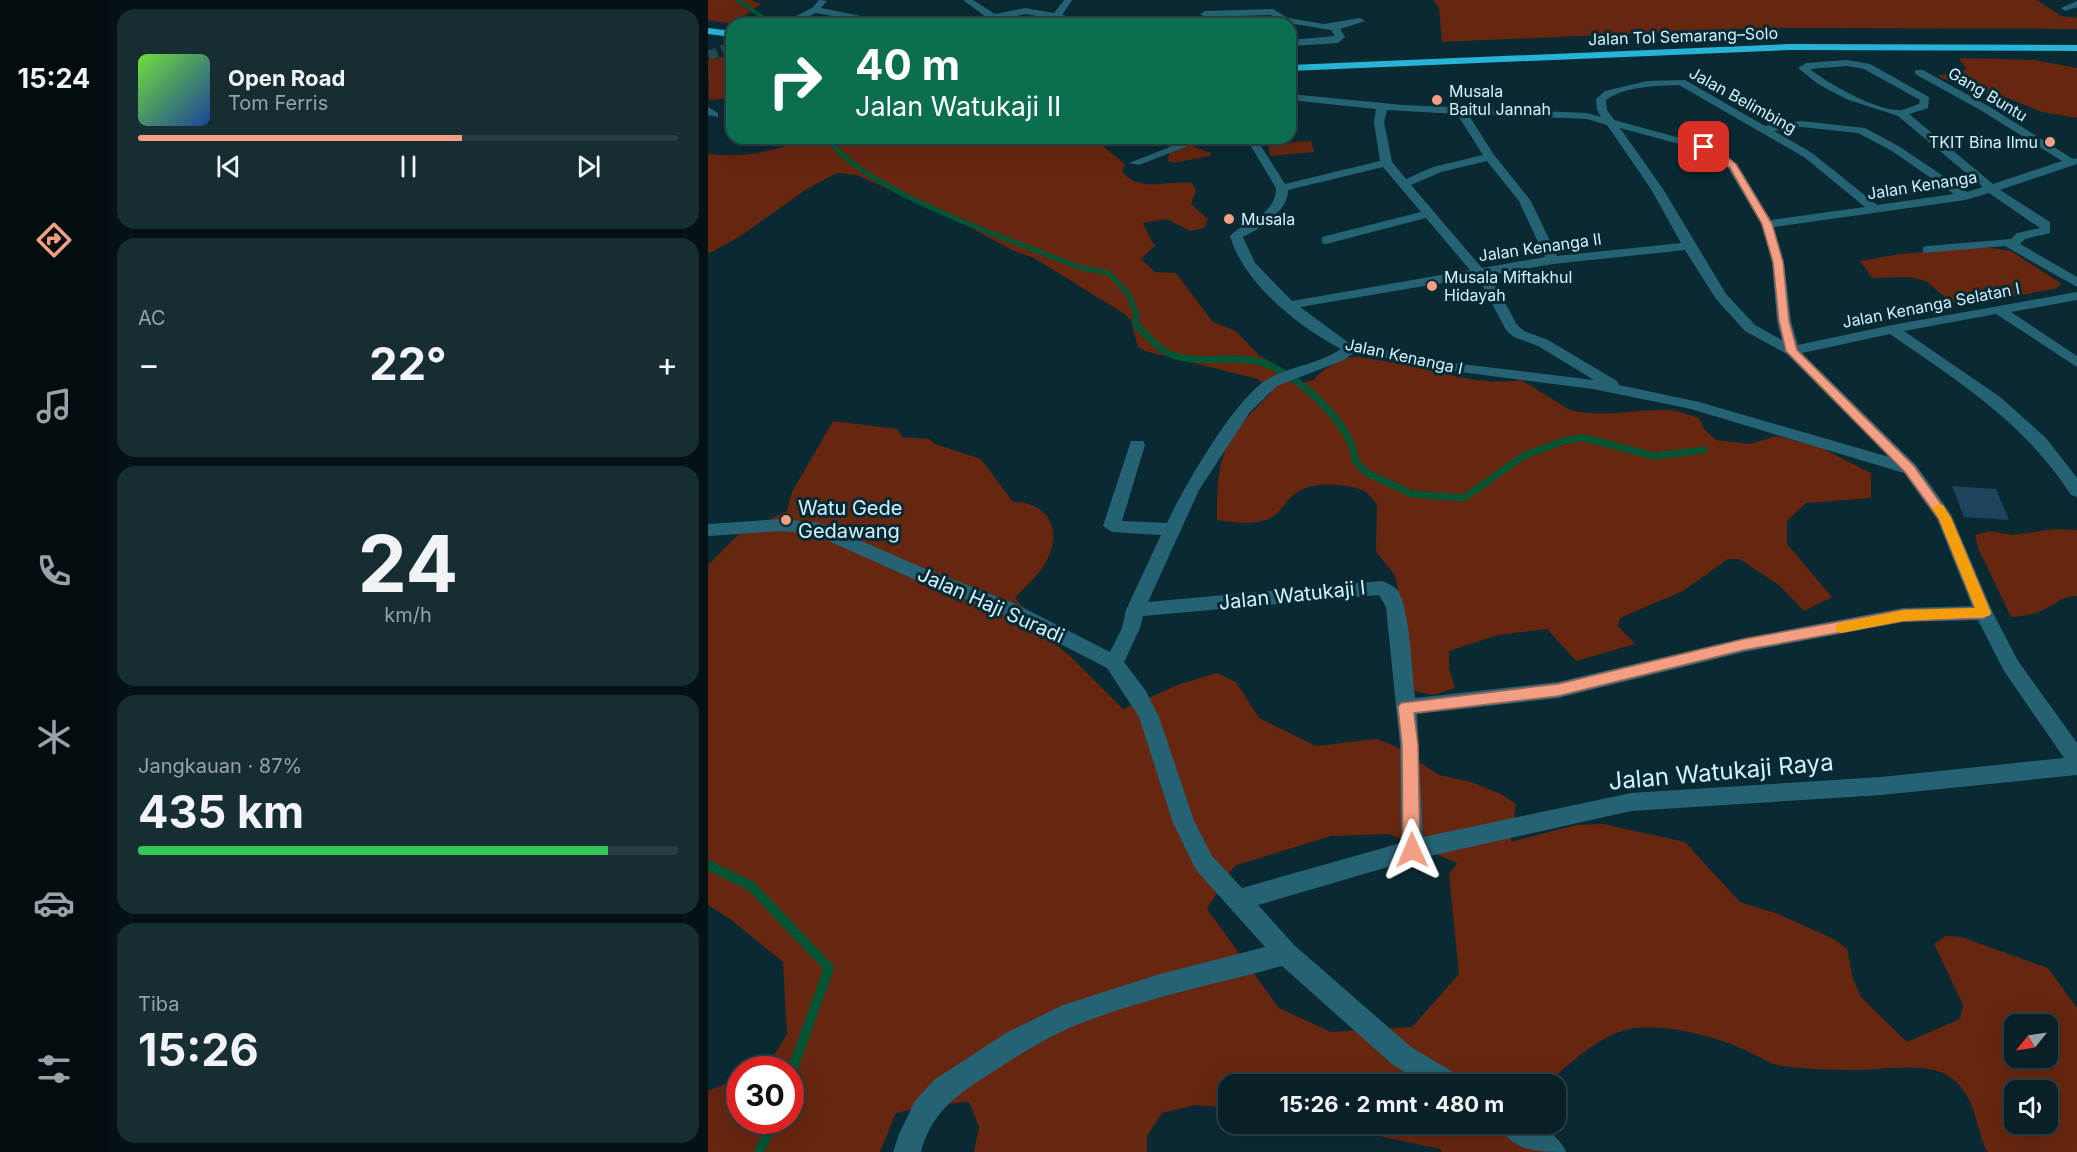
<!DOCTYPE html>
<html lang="id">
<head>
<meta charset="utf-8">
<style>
	body { margin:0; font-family:Inter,sans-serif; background:#162d32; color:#f1f3f6; height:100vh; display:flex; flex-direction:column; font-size:22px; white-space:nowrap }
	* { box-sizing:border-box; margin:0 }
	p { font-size:20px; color:#98a3a7 }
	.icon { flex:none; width:33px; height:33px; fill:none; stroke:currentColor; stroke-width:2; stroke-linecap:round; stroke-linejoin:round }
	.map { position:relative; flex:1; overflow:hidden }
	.drawer { display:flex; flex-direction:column; gap:9px; padding:9px; background:#041215; width:600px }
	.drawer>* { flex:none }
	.top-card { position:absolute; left:18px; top:18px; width:570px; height:126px; border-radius:18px; box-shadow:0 6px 24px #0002,0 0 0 2px #293e43; background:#0b6e4f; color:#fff; overflow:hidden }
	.needle { width:39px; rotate:240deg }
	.tools { position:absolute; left:1296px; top:1014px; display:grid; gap:12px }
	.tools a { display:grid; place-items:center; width:54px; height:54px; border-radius:12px; background:#082026; box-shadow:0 6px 24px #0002,0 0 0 2px #293e43; font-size:30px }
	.speed { position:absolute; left:18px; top:1056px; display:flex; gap:12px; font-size:30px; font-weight:700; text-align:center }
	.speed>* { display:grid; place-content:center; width:78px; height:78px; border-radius:50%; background:#082026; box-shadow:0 6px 24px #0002,0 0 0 2px #293e43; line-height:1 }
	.speed .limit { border:9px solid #d22; background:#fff; color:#111 }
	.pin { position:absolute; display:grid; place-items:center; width:51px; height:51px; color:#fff; margin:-26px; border-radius:12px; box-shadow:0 3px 9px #0006 }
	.me { position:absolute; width:66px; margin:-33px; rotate:359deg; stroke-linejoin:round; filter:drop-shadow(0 0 4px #0008) }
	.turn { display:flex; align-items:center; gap:21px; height:126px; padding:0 30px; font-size:27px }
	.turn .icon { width:78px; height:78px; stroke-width:2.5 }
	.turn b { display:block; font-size:42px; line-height:51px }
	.big { font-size:45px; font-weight:700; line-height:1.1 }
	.drawer .tile { flex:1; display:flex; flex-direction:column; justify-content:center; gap:9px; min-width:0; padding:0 21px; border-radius:18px; background:#162d32 }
	.drawer .dial { align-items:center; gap:0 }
	.dial b { font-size:78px; line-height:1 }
	.song { display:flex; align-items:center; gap:18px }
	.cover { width:72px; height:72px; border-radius:9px; background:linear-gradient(135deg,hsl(100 70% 55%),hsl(220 70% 35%)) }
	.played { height:6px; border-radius:3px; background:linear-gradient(90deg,#f39f84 60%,#293e43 60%) }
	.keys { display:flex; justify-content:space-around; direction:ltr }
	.heat { display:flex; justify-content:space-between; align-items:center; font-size:33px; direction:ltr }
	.charge { height:9px; border-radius:4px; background:linear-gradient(90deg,#34c759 87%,#293e43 0) }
	.trip { position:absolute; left:510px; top:1074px; width:348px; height:60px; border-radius:18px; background:#082026; box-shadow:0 6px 24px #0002,0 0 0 2px #293e43; font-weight:700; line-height:60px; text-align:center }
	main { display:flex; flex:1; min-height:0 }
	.tabs { display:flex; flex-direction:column; width:108px; justify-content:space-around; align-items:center; background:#030d0f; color:#98a3a7 }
	.tabs .icon { width:42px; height:42px }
	.tabs .active { color:#f39f84 }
	.tabs b { font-size:27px; color:#f1f3f6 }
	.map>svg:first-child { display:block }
</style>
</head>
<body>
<main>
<nav class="tabs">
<b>15:24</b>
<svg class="icon active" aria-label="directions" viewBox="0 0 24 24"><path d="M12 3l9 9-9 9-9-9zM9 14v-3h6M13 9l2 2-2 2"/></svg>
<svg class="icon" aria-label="music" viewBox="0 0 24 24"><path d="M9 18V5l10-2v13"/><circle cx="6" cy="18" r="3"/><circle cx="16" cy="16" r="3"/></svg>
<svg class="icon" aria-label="phone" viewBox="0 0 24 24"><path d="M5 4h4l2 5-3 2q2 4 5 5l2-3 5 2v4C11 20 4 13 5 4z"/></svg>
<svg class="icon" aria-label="climate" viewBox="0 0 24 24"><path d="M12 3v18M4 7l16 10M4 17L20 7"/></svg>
<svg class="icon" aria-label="car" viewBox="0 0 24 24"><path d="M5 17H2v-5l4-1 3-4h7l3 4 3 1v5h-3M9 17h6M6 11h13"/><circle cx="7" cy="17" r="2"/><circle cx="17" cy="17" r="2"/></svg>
<svg class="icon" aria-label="filters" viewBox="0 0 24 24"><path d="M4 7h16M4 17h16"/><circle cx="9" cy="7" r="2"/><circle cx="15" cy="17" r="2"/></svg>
</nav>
<section class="drawer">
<div class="tile">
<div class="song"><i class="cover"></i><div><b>Open Road</b><p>Tom Ferris</p></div></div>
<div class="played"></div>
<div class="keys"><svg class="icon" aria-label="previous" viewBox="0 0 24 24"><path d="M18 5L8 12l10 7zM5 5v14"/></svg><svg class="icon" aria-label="pause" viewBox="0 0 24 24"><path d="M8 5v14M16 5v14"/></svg><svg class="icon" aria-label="next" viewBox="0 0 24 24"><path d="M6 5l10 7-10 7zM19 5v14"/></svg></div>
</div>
<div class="tile"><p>AC</p>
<div class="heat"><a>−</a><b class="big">22°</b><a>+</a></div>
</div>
<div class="tile dial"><b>24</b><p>km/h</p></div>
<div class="tile"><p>Jangkauan · 87%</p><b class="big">435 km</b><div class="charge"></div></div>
<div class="tile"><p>Tiba</p><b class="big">15:26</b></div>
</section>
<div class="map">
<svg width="1369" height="1152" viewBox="0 0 1369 1152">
	<rect width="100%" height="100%" fill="#0a2a33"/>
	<!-- green -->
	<g fill="#662610" fill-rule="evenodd">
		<path d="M 0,0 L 43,0 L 53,4 L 26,24 L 0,20 Z"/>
		<path d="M 725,0 L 1329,0 L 1353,16 L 1369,18 L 1369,29 L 1053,28 L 734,42 L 731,8 Z"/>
		<path d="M 24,55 L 24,98 L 1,100 L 0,60 Z"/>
		<path d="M 1254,58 L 1326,60 L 1369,68 L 1369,118 L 1334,112 L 1297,97 L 1262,90 L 1229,76 L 1259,70 L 1251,59 Z"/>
		<path d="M 99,138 L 412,138 L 395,146 L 417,164 L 414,172 C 433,193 459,180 484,183 L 488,190 L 483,204 L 500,219 L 496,228 L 482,231 L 459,219 L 435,223 L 444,242 L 448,245 L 433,259 L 447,272 L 468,273 L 505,322 L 528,331 L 551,355 L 586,375 L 593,383 L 606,380 C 612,370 633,359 645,357 C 652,356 661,359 668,360 C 717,364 764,388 813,380 L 862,410 C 894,418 926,409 959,410 C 969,410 981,415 991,418 L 996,429 L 1008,440 L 1042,444 L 1069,436 L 1114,448 L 1163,473 L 1163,498 L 1098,503 L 1079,521 L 1079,544 L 1124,597 L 1096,611 L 1071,585 L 1031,559 L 1020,559 L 975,591 L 912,618 L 910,626 L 927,644 L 868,661 L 839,629 L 790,635 L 741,651 L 741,668 L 747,688 L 725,695 L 706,691 L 689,584 L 686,574 L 668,552 L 669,504 C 665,500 661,494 656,491 C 638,483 603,481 588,493 C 578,500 571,515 561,519 C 544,526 526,522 509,520 C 509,454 515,439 563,393 L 550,379 L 437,351 L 430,347 L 423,321 L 418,315 L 326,258 L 304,250 L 252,222 L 149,175 L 129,173 L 99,189 L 31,237 L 0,254 L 0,154 C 34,158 67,152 99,138 Z"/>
		<path d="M 449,138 L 476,138 L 487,147 L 503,153 L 502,156 L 465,163 L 460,161 L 462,148 Z"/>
		<path d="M 603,141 L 606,152 L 562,156 L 560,144 Z"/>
		<path d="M 1276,247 L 1303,251 L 1354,284 L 1346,289 L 1254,306 L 1239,299 L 1218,281 L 1201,277 L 1164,278 L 1152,261 L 1192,254 Z"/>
		<path d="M 125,421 L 189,429 L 194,437 L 221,439 L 227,444 L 273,459 L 305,502 C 344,502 356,535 335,567 C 328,578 316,588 307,598 L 340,639 L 361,655 L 415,709 L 472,684 L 509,673 L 528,682 L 551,718 L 608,746 L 668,739 L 687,746 L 731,775 L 763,782 L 793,794 L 808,804 L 803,842 L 868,825 L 895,824 L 977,842 L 1032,902 L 1070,914 L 1126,939 L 1139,949 L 1145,979 L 1153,997 L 1199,1042 L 1252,1019 L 1255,1005 L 1226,944 L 1237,936 L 1253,937 L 1340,968 L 1369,1008 L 1369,1152 L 1279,1152 C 1266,1124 1268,1091 1237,1074 C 1215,1062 1172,1070 1147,1070 C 1123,1070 1098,1069 1074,1066 C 1060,1064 1049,1055 1037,1050 C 1007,1036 949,1021 917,1030 C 885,1040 863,1063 839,1084 L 520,1084 L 520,1108 L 488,1105 L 454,1113 L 439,1136 L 439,1152 L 266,1152 L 271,1127 L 261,1102 L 226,1105 L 188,1113 L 172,1152 L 0,1152 L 0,1091 L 31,1078 L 32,1120 L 82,1120 L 82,1070 L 53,1069 L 58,1068 L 79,1034 L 75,962 L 22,919 L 0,905 L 0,565 L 30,535 L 79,511 L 84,492 ZM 681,834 L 749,863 L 741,875 L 751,974 L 704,1027 L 623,1032 L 571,1008 L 499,909 L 526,866 L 623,836 ZM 1306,1024 L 1340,1024 L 1340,1058 L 1306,1058 ZM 1306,1090 L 1340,1090 L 1340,1124 L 1306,1124 Z"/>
		<path d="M 1348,529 L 1369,530 L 1369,596 C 1354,596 1350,603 1337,609 C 1326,615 1316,616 1303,617 L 1271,550 L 1267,535 L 1281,531 L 1305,535 Z"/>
		<path d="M 614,1124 L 836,1124 L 842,1152 L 734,1152 L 732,1149 Z"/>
	</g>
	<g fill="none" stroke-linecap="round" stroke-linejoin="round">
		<!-- stream-far3 -->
		<g stroke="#015534" stroke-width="4">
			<path d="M 30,0 L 60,21"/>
			<path d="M 18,58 L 24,62"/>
			<path d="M 120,138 L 121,140"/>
		</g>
		<!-- stream-far2 -->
		<path stroke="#015534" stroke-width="5" d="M 120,139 C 159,193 305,240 370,267 L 401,273 L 422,296 L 428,315"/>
		<!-- stream-far1 -->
		<path stroke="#015534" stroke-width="7" d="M 428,313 L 428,325 C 440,336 451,351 467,356 C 494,364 522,355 549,361 C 584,369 646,424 647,461 L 659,473 L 704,494 L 756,498 L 815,456 L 858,440 L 877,438 L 946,456 L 996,450"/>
		<!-- stream -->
		<g stroke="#015534" stroke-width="10">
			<path d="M 0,865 L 43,886 L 121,968 L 82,1076"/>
			<path d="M 51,1152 L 66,1120"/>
		</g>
	</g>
	<!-- building -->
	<path fill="#1d445c" d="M 1244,486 L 1288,489 L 1301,520 L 1256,517 Z"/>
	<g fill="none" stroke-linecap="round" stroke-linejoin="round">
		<!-- minor-tunnel -->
		<path stroke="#284851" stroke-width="10" stroke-dasharray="10 5" stroke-linecap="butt" d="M 0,56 L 24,46"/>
		<!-- minor -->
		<g fill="#256374" fill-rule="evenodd">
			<path d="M 111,0 L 119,1 L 113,8 L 193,24 L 172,24 L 108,13 L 84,24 L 72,24 L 104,8 Z"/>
			<path d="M 255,0 L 265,0 L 287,14 L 317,8 L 346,13 L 356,0 L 364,0 L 354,15 L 395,24 L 375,24 L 317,14 L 277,24 L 265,24 L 278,17 Z"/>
			<path d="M 1369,1 L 1369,7 L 1357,11 L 1353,8 Z"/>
			<path d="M 565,9 L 580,18 L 616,24 L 652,18 L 657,21 L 632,29 L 637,37 L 630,43 L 582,46 L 582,40 L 627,36 L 623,30 L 586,24 L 561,24 L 570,20 L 563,15 L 497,17 L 492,14 L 497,11 Z"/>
			<path d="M 1139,60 L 1162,64 L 1221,97 L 1220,108 L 1201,114 L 1285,184 L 1354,161 L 1274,111 L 1207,74 L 1207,70 L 1215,70 L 1282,107 L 1365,159 L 1369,158 L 1369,164 L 1292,190 L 1342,222 L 1342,233 L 1317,239 L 1312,244 L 1369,277 L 1369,287 L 1297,246 L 1215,253 L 1215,247 L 1220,246 L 1303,239 L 1309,233 L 1332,228 L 1281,193 L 1257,200 L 1066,227 L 1076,262 L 1083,321 L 1090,345 L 1184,325 L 1369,292 L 1369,300 L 1303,312 L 1369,356 L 1369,367 L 1288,314 L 1196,331 L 1292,397 L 1338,438 L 1369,478 L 1369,497 L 1363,495 C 1316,422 1251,382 1182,334 L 1094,353 L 1208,465 L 1243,514 L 1285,613 L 1310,661 L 1369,743 L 1369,775 L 1173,795 L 923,811 L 704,860 L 550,905 L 586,945 L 703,1047 L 750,1075 L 754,1084 L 717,1084 L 685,1065 L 574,966 C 503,985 427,1000 359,1029 C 332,1041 308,1057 283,1073 C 250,1094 223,1112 213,1152 L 185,1152 L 191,1134 L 207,1101 L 226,1080 L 298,1033 L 355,1005 L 452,974 L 557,947 L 488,870 L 465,823 L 431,717 L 399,668 L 294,614 L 201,577 L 103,533 L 73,531 L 0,536 L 0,524 L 73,519 L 112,523 L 213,567 L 308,604 L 402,652 L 414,628 L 418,610 L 453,535 L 404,532 L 395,526 L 423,441 L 435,441 L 437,445 L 414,521 L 459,523 C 476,487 527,398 560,379 C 583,366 611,364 633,349 C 590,326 536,284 522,236 C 537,220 568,216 568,188 L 538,138 L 548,138 L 577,184 L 672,161 L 666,122 L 668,109 L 582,100 L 582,94 L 695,105 L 879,113 L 893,117 L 889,110 L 888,99 L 897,91 L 939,81 L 977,80 L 1057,126 L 1093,121 L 1157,128 L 1192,147 L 1259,192 L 1275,187 L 1190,116 L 1138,99 L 1110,84 L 1090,68 L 1098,63 ZM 1139,66 L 1156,69 L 1212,100 L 1211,104 C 1205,106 1199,109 1193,110 C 1170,112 1119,83 1102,69 ZM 971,85 L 1096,157 L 1157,207 L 1063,220 L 1029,164 L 1009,148 L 906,120 L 899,110 L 898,100 C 917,86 948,86 971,85 ZM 679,110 L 749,114 L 775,155 L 725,167 L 698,179 L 684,162 L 676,122 ZM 760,114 L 879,119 L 899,125 L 943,189 L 973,243 L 849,256 L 823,201 L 786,155 ZM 1093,127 L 1150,133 L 1184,151 L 1246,194 L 1169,205 L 1104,153 L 1066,131 ZM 912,128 L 1001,152 L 1020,168 L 1053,224 L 1064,262 L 1069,321 L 1074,340 L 1047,325 L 1018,294 L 955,189 ZM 779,161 L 811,201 L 837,257 L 774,268 L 703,185 L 733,172 ZM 675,167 L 713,212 L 614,237 L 614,243 L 618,244 L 718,218 L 762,270 L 584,301 L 547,263 L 535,237 C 552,228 580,212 580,190 ZM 977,250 L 1008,299 L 1037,331 L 1079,354 L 1181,457 L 991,402 L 911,385 L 909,381 L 840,340 L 816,331 L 809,325 L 782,275 L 845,264 ZM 770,277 L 798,330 L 806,337 L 830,346 L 886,380 L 745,363 L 641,343 L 592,307 ZM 647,352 L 745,371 L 885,389 L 983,409 L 1196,473 L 1229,519 L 1264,606 L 1195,608 L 1036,638 L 850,682 L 707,698 C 704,673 702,610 690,591 C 686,586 680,583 674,581 L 440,602 L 491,490 L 542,412 L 569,386 L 636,360 ZM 671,595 L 678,607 L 692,745 L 693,843 L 534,888 L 504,856 L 486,821 L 451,717 L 438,691 L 416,662 L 432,628 L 435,616 ZM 1270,620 L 1296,671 L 1356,758 L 1173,777 L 923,793 L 715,837 L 709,714 L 850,698 L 1036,652 L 1195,622 Z"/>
			<path d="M 0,107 L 10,113 L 10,117 L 0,115 Z"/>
			<path d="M 485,138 L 500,138 L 431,165 L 421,163 Z"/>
			<path d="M 791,1124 C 816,1121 846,1125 858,1152 C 831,1152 803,1152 791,1124 Z"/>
		</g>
		<!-- highway -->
		<g fill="#27b4d6" fill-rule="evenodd">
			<path d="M 0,28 L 24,31 L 24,37 L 0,34 Z"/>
			<path d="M 1081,44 L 1369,45 L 1369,51 L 1081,50 L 582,71 L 582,65 Z"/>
		</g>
	</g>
	<!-- route -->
	<path fill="#f39f84" stroke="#9e6756" stroke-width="1.5" d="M 993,145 L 1014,153 L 1028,164 L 1064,224 L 1075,262 L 1081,321 L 1089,350 L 1206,466 L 1243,518 L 1283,613 L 1276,618 L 1195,621 L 1036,650 L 850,696 L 706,713 L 710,745 L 712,850 L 710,856 L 704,858 L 697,856 L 695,850 L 694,745 L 690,707 L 693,703 L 850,684 L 1036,639 L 1195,610 L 1267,608 L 1231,519 L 1197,472 L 1078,351 L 1071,321 L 1065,262 L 1054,224 L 1022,168 L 1008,156 L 993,149 Z"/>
	<!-- slow -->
	<path fill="#f59e0b" d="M 1230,504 L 1235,505 L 1243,518 L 1283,613 L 1281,616 L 1195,621 L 1133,633 L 1128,631 L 1128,624 L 1195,610 L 1267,608 L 1231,519 L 1224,508 Z"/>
	<!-- markers -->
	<g fill="#f39f84" stroke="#0a2a33" stroke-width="2">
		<circle cx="729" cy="100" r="6"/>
		<circle cx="1342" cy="142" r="6"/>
		<circle cx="521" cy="219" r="6"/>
		<circle cx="724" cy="286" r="6"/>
		<circle cx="78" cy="520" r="6"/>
	</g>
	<g text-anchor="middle" stroke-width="6" stroke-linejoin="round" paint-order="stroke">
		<!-- far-street labels -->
		<g font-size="16" fill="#cff3fe" stroke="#0a2a33">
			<text transform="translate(975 36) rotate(-2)" y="6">Jalan Tol Semarang–Solo</text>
			<text transform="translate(1280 94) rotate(31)" y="6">Gang Buntu</text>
			<text transform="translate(1035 100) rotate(29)" y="6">Jalan Belimbing</text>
			<text transform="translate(1214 185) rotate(-9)" y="6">Jalan Kenanga</text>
			<text transform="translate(832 247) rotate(-8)" y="6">Jalan Kenanga II</text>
			<text transform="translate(1223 305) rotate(-11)" y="6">Jalan Kenanga Selatan I</text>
			<text transform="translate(696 356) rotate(12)" y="6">Jalan Kenanga I</text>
		</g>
		<!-- far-poi labels -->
		<g font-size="16" fill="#cff3fe" stroke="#0a2a33" text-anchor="start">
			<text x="741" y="97">Musala<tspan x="741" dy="18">Baitul Jannah</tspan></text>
			<text x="1330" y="148" text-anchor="end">TKIT Bina Ilmu</text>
			<text x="533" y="225">Musala</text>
			<text x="736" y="283">Musala Miftakhul<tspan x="736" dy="18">Hidayah</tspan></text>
		</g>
		<!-- poi labels -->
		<g font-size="20" fill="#cff3fe" stroke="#0a2a33" text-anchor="start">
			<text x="90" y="515">Watu Gede<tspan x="90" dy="23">Gedawang</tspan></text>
		</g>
		<!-- street labels -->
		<g font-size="20" fill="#cff3fe" stroke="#0a2a33">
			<text transform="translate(584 595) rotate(-6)" y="7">Jalan Watukaji I</text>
			<text transform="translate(283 605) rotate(24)" y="7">Jalan Haji Suradi</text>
		</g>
		<!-- near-street labels -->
		<g font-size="24" fill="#cff3fe" stroke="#0a2a33">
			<text transform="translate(1013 772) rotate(-5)" y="8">Jalan Watukaji Raya</text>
		</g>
	</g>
</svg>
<div class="tools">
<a><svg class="needle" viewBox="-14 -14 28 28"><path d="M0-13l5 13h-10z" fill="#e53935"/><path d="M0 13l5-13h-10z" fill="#98a3a7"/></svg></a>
<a><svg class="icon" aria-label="sound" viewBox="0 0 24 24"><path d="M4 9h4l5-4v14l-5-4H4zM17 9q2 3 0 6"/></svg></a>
</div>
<div class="speed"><div class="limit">30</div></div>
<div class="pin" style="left:996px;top:147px;background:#d93025"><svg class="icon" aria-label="arrive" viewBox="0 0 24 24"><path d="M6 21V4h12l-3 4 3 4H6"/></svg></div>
<svg class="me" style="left:704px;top:850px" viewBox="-20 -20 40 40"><path d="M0-17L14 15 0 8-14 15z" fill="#f39f84" stroke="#fff" stroke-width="4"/></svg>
<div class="trip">15:26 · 2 mnt · 480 m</div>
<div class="top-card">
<div class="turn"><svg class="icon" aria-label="right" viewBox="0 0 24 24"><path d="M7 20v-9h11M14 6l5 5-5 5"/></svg><div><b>40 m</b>Jalan Watukaji II</div></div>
</div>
</div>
</main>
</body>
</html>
